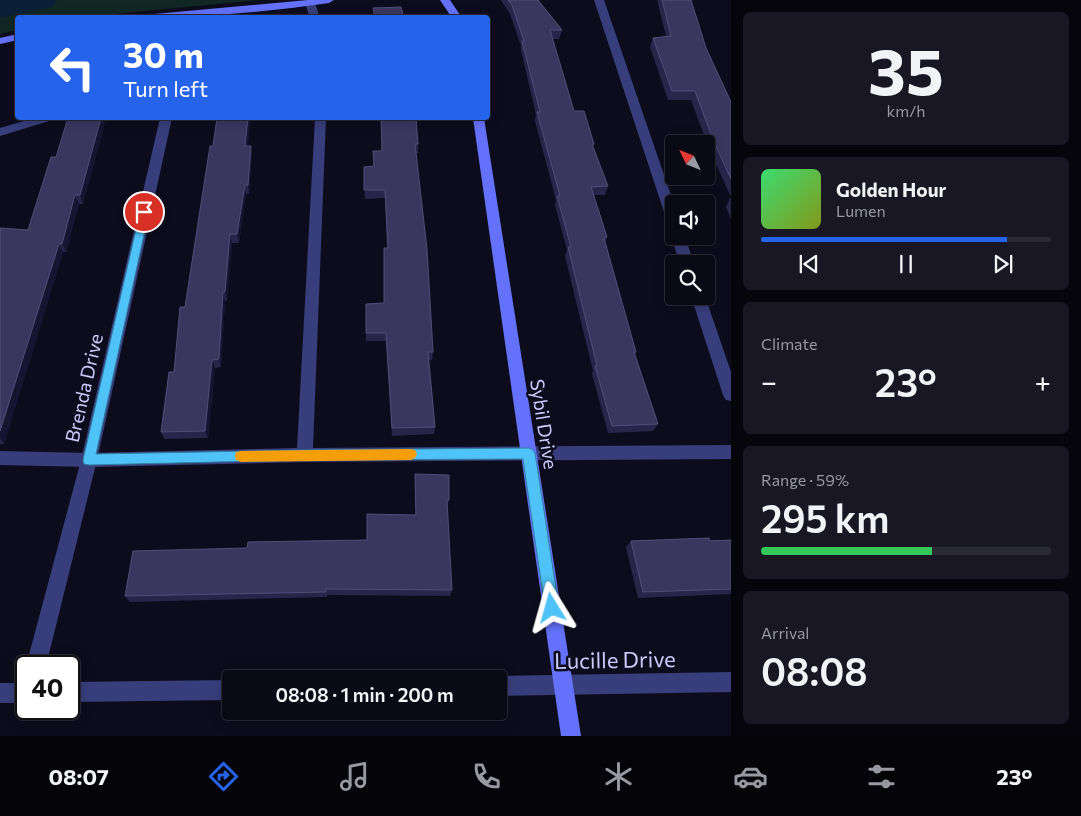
<!DOCTYPE html>
<html lang="en">
<head>
<meta charset="utf-8">
<style>
	body { margin:0; font-family:Commissioner,sans-serif; background:#181723; color:#f1f3f6; height:100vh; display:flex; flex-direction:column; font-size:19px; white-space:nowrap }
	* { box-sizing:border-box; margin:0 }
	p { font-size:16px; color:#999aa1 }
	.icon { flex:none; width:28px; height:28px; fill:none; stroke:currentColor; stroke-width:2; stroke-linecap:round; stroke-linejoin:round }
	.map { position:relative; flex:1; overflow:hidden }
	.details { display:flex; flex-direction:column; gap:12px; padding:12px; background:#06050c; width:350px }
	.details>* { flex:none }
	.top-card { position:absolute; left:15px; top:15px; width:475px; height:105px; border-radius:5px; box-shadow:0 2px 12px #0003,0 0 0 1px #2a2a35; background:#2563eb; color:#fff; overflow:hidden }
	.needle { width:32px; rotate:313deg }
	.controls { position:absolute; left:665px; top:135px; display:grid; gap:10px }
	.controls a { display:grid; place-items:center; width:50px; height:50px; border-radius:5px; background:#0a0916; box-shadow:0 2px 12px #0003,0 0 0 1px #2a2a35; font-size:25px }
	.speed { position:absolute; left:15px; top:655px; display:flex; gap:10px; font-size:25px; font-weight:700; text-align:center }
	.speed>* { display:grid; place-content:center; width:65px; height:65px; border-radius:50%; background:#0a0916; box-shadow:0 2px 12px #0003,0 0 0 1px #2a2a35; line-height:1 }
	.speed .limit { border:2px solid #111; border-radius:8px; background:#fff; color:#111 }
	.pin { position:absolute; display:grid; place-items:center; width:42px; height:42px; color:#fff; margin:-21px; border:2px solid #fff; border-radius:50%; box-shadow:0 1px 5px #0007 }
	.me { position:absolute; width:55px; margin:-28px; rotate:352deg; stroke-linejoin:round; filter:drop-shadow(0 0 4px #0008) }
	.turn { display:flex; align-items:center; gap:18px; height:105px; padding:0 25px; font-size:22px }
	.turn .icon { width:65px; height:65px; stroke-width:2.5 }
	.turn b { display:block; font-size:35px; line-height:42px }
	.big { font-size:38px; font-weight:600; line-height:1.1 }
	.details .card { flex:1; display:flex; flex-direction:column; justify-content:center; gap:8px; min-width:0; padding:0 18px; border-radius:8px; background:#181723 }
	.details .dial { align-items:center; gap:0 }
	.dial b { font-size:65px; line-height:1 }
	.song { display:flex; align-items:center; gap:15px }
	.cover { width:60px; height:60px; border-radius:8px; background:linear-gradient(135deg,hsl(140 70% 55%),hsl(70 70% 35%)) }
	.played { height:5px; border-radius:2px; background:linear-gradient(90deg,#2563eb 85%,#2a2a35 85%) }
	.keys { display:flex; justify-content:space-around; direction:ltr }
	.heat { display:flex; justify-content:space-between; align-items:center; font-size:28px; direction:ltr }
	.charge { height:8px; border-radius:4px; background:linear-gradient(90deg,#34c759 59%,#2a2a35 0) }
	.trip { position:absolute; left:222px; top:670px; width:285px; height:50px; border-radius:5px; background:#0a0916; box-shadow:0 2px 12px #0003,0 0 0 1px #2a2a35; font-weight:600; line-height:50px; text-align:center }
	.dock { display:flex; height:80px; justify-content:space-around; align-items:center; background:#040409; color:#999aa1 }
	.dock .icon { width:35px; height:35px }
	.dock .on { color:#2563eb }
	.dock b { font-size:22px; color:#f1f3f6 }
	main { display:flex; flex:1; min-height:0 }
	.map>svg:first-child { display:block }
</style>
</head>
<body>
<main>
<div class="map">
<svg width="731" height="736" viewBox="0 0 731 736">
	<rect width="100%" height="100%" fill="#0d0c1d"/>
	<!-- green -->
	<path fill="#102724" d="M 0,0 L 259,0 L 84,17 L 18,18 L 17,30 L 0,34 Z"/>
	<g fill="none" stroke-linecap="round" stroke-linejoin="round">
		<!-- river -->
		<path fill="#0a2039" fill-rule="evenodd" d="M 0,0 L 57,0 L 52,7 L 0,18 Z"/>
		<!-- lane -->
		<g fill="#383e7b" fill-rule="evenodd">
			<path d="M 310,0 L 315,3 L 320,18 L 310,18 L 305,3 Z"/>
			<path d="M 594,0 L 604,0 L 674,204 L 674,229 L 669,227 L 668,224 Z"/>
			<path d="M 34,118 L 51,118 L 49,121 L 0,136 L 0,128 Z"/>
			<path d="M 315,118 L 326,118 L 313,448 L 731,445 L 731,459 L 305,462 L 89,467 L 0,465 L 0,451 L 89,453 L 297,448 Z"/>
			<path d="M 674,233 L 674,236 L 685,236 L 694,264 L 680,264 L 671,236 Z"/>
			<path d="M 691,296 L 705,296 L 731,372 L 731,401 L 726,400 L 723,395 Z"/>
		</g>
		<!-- street -->
		<g fill="#383e7b" fill-rule="evenodd">
			<path d="M 160,118 L 172,118 L 97,460 L 46,666 L 26,666 L 81,460 Z"/>
			<path d="M 731,672 L 731,692 L 499,696 L 499,679 L 493,679 L 499,676 Z"/>
			<path d="M 231,680 L 231,700 L 69,702 L 69,682 Z"/>
			<rect x="0" y="683" width="26" height="20"/>
		</g>
		<!-- secondary -->
		<g fill="#6472fb" fill-rule="evenodd">
			<path d="M 308,0 L 334,0 L 329,3 C 266,12 202,18 138,18 L 143,15 Z"/>
			<path d="M 440,0 L 450,0 L 462,18 L 452,18 Z"/>
			<path d="M 18,34 L 18,40 L 0,44 L 0,38 Z"/>
			<path d="M 473,118 L 484,118 L 581,736 L 561,736 Z"/>
		</g>
	</g>
	<!-- wall -->
	<g fill="#28254b">
		<path d="M 501,0 L 538,0 L 562,30 L 559,39 L 553,39 L 574,111 L 594,144 L 593,147 L 608,186 L 605,195 L 594,195 L 607,237 L 605,243 L 636,352 L 635,355 L 658,424 L 653,431 L 608,433 L 592,374 L 593,371 L 565,256 L 567,250 L 555,205 L 556,200 L 535,121 L 536,115 L 521,50 L 521,46 L 510,14 Z"/>
		<path d="M 657,0 L 691,0 L 706,48 L 731,102 L 731,197 L 709,149 L 691,100 L 668,100 L 650,47 L 653,38 L 666,36 Z"/>
		<path d="M 381,118 L 416,118 L 418,144 L 418,153 L 416,153 L 433,352 L 432,360 L 428,360 L 435,427 L 434,434 L 392,436 L 386,341 L 366,341 L 366,304 L 384,303 L 387,248 L 385,198 L 365,199 L 364,176 L 373,166 L 373,151 L 382,151 Z"/>
		<path d="M 105,122 L 83,204 L 79,204 L 66,252 L 63,252 L 4,444 L 0,444 L 0,228 L 28,230 L 56,157 Z"/>
		<path d="M 213,146 L 251,146 L 252,154 L 249,194 L 246,194 L 239,243 L 232,243 L 227,300 L 225,301 L 221,367 L 215,368 L 208,438 L 164,439 L 161,432 L 174,372 Z"/>
		<path d="M 730,198 L 731,198 L 731,219 L 726,207 Z"/>
		<path d="M 415,474 L 449,500 L 447,506 L 452,590 L 450,596 L 327,595 L 327,597 L 130,602 L 125,596 L 247,548 L 367,540 L 415,515 Z"/>
		<path d="M 731,540 L 731,594 L 638,598 L 626,547 L 631,541 Z"/>
	</g>
	<!-- shaded-wall -->
	<g fill="#161431">
		<path d="M 101,118 L 103,118 L 105,122 L 83,204 L 80,195 Z"/>
		<path d="M 248,118 L 251,118 L 247,155 L 245,146 Z"/>
		<path d="M 251,146 L 252,154 L 249,194 L 248,185 Z"/>
		<path d="M 245,185 L 246,194 L 239,243 L 237,234 Z"/>
		<path d="M 75,195 L 79,204 L 66,252 L 62,244 Z"/>
		<path d="M 230,234 L 232,243 L 227,300 L 225,292 Z"/>
		<path d="M 59,244 L 63,252 L 4,444 L 0,438 L 0,431 Z"/>
		<path d="M 223,292 L 225,301 L 221,367 L 219,359 Z"/>
		<path d="M 212,360 L 215,368 L 208,438 L 205,431 Z"/>
	</g>
	<!-- building -->
	<g fill="#3a375f" stroke="#504e78">
		<path d="M 508,0 L 538,0 L 562,30 L 550,30 L 574,111 L 584,111 L 594,144 L 592,144 L 608,186 L 591,187 L 607,237 L 604,238 L 636,352 L 634,352 L 658,424 L 612,426 L 595,366 L 597,366 L 568,247 L 571,247 L 557,196 L 560,196 L 537,112 L 540,112 L 522,41 L 524,41 L 512,5 Z"/>
		<path d="M 662,0 L 691,0 L 706,48 L 731,102 L 731,179 L 713,140 L 695,91 L 672,91 L 653,38 L 671,36 Z"/>
		<path d="M 401,7 L 404,18 L 375,18 L 373,8 Z"/>
		<path d="M 68,118 L 101,118 L 80,195 L 75,195 L 62,244 L 59,244 L 0,431 L 0,228 L 28,230 L 51,157 L 56,157 Z"/>
		<path d="M 217,118 L 248,118 L 245,146 L 251,146 L 248,185 L 245,185 L 237,234 L 230,234 L 225,292 L 223,292 L 219,359 L 212,360 L 205,431 L 161,432 L 169,372 L 174,372 L 180,307 L 185,307 L 210,146 L 213,146 Z"/>
		<path d="M 381,118 L 416,118 L 418,144 L 415,144 L 427,249 L 433,352 L 428,352 L 435,427 L 392,428 L 386,333 L 366,333 L 366,304 L 384,303 L 384,248 L 388,248 L 385,190 L 364,190 L 364,167 L 374,166 L 373,151 L 382,151 Z"/>
		<path d="M 415,474 L 449,475 L 449,500 L 447,500 L 452,590 L 326,589 L 326,592 L 125,596 L 133,551 L 247,548 L 248,542 L 367,540 L 367,514 L 416,515 Z"/>
		<path d="M 709,538 L 710,541 L 731,540 L 731,589 L 643,592 L 631,541 Z"/>
	</g>
	<!-- route -->
	<path fill="#4fc3f7" stroke="#337fa1" d="M 144,209 L 149,212 L 96,454 L 304,450 L 529,448 L 533,450 L 535,453 L 559,608 L 557,613 L 552,615 L 547,613 L 545,608 L 523,459 L 304,460 L 89,465 L 84,464 L 83,460 L 140,212 Z"/>
	<!-- slow -->
	<path fill="#f59e0b" d="M 411,449 L 415,450 L 417,454 L 415,458 L 411,460 L 241,462 L 236,460 L 235,456 L 236,452 L 241,451 Z"/>
	<g text-anchor="middle" stroke-width="5" stroke-linejoin="round" paint-order="stroke">
		<!-- street labels -->
		<g font-size="19" fill="#cacafe" stroke="#0d0c1d">
			<text transform="translate(84 388) rotate(-77)" y="7">Brenda Drive</text>
			<text transform="translate(544 424) rotate(81)" y="7">Sybil Drive</text>
		</g>
		<!-- near-street labels -->
		<g font-size="22" fill="#cacafe" stroke="#0d0c1d">
			<text transform="translate(615 660) rotate(-1)" y="8">Lucille Drive</text>
		</g>
	</g>
</svg>
<div class="controls">
<a><svg class="needle" viewBox="-14 -14 28 28"><path d="M0-13l5 13h-10z" fill="#e53935"/><path d="M0 13l5-13h-10z" fill="#999aa1"/></svg></a>
<a><svg class="icon" aria-label="sound" viewBox="0 0 24 24"><path d="M4 9h4l5-4v14l-5-4H4zM17 9q2 3 0 6"/></svg></a>
<a><svg class="icon" aria-label="search" viewBox="0 0 24 24"><circle cx="10" cy="10" r="6"/><path d="M15 15l6 6"/></svg></a>
</div>
<div class="speed"><div class="limit">40</div></div>
<div class="pin" style="left:144px;top:212px;background:#d93025"><svg class="icon" aria-label="arrive" viewBox="0 0 24 24"><path d="M6 21V4h12l-3 4 3 4H6"/></svg></div>
<svg class="me" style="left:552px;top:608px" viewBox="-20 -20 40 40"><path d="M0-17L14 15 0 8-14 15z" fill="#4fc3f7" stroke="#fff" stroke-width="4"/></svg>
<div class="trip">08:08 · 1 min · 200 m</div>
<div class="top-card">
<div class="turn"><svg class="icon" aria-label="left" viewBox="0 0 24 24"><path d="M17 20v-9H6M10 6l-5 5 5 5"/></svg><div><b>30 m</b>Turn left</div></div>
</div>
</div>
<section class="details">
<div class="card dial"><b>35</b><p>km/h</p></div>
<div class="card">
<div class="song"><i class="cover"></i><div><b>Golden Hour</b><p>Lumen</p></div></div>
<div class="played"></div>
<div class="keys"><svg class="icon" aria-label="previous" viewBox="0 0 24 24"><path d="M18 5L8 12l10 7zM5 5v14"/></svg><svg class="icon" aria-label="pause" viewBox="0 0 24 24"><path d="M8 5v14M16 5v14"/></svg><svg class="icon" aria-label="next" viewBox="0 0 24 24"><path d="M6 5l10 7-10 7zM19 5v14"/></svg></div>
</div>
<div class="card"><p>Climate</p>
<div class="heat"><a>−</a><b class="big">23°</b><a>+</a></div>
</div>
<div class="card"><p>Range · 59%</p><b class="big">295 km</b><div class="charge"></div></div>
<div class="card"><p>Arrival</p><b class="big">08:08</b></div>
</section>
</main>
<nav class="dock">
<b>08:07</b>
<svg class="icon on" aria-label="directions" viewBox="0 0 24 24"><path d="M12 3l9 9-9 9-9-9zM9 14v-3h6M13 9l2 2-2 2"/></svg>
<svg class="icon" aria-label="music" viewBox="0 0 24 24"><path d="M9 18V5l10-2v13"/><circle cx="6" cy="18" r="3"/><circle cx="16" cy="16" r="3"/></svg>
<svg class="icon" aria-label="phone" viewBox="0 0 24 24"><path d="M5 4h4l2 5-3 2q2 4 5 5l2-3 5 2v4C11 20 4 13 5 4z"/></svg>
<svg class="icon" aria-label="climate" viewBox="0 0 24 24"><path d="M12 3v18M4 7l16 10M4 17L20 7"/></svg>
<svg class="icon" aria-label="car" viewBox="0 0 24 24"><path d="M5 17H2v-5l4-1 3-4h7l3 4 3 1v5h-3M9 17h6M6 11h13"/><circle cx="7" cy="17" r="2"/><circle cx="17" cy="17" r="2"/></svg>
<svg class="icon" aria-label="filters" viewBox="0 0 24 24"><path d="M4 7h16M4 17h16"/><circle cx="9" cy="7" r="2"/><circle cx="15" cy="17" r="2"/></svg>
<b>23°</b>
</nav>
</body>
</html>
